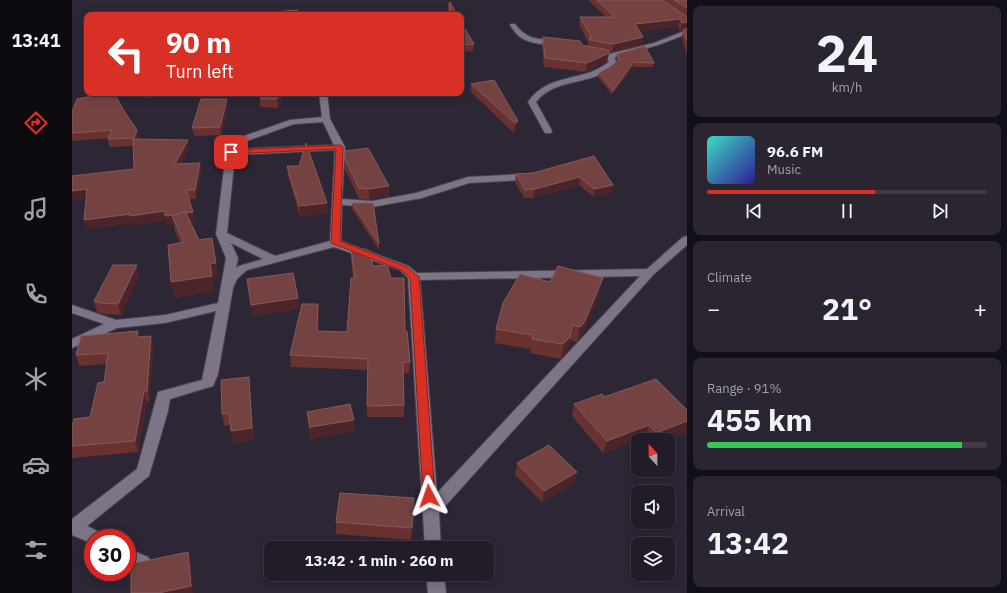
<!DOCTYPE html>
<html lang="en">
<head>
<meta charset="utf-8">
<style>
	body { margin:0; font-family:"IBM Plex Sans",sans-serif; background:#2a2530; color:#f1f3f6; height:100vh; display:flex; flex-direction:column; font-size:15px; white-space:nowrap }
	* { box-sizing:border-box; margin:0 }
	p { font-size:13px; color:#a2a1a8 }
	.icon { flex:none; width:22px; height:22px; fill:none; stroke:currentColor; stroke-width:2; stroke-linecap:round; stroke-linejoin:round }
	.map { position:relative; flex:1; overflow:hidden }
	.side { display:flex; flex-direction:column; gap:6px; padding:6px; background:#130f16; width:320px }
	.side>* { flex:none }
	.top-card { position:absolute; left:12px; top:12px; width:380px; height:84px; border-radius:8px; box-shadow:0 2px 10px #0003,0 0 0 1px #3f3a45; background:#d93025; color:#fff; overflow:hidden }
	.needle { width:26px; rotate:338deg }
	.tools { position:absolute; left:559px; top:433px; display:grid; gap:8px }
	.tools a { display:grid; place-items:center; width:44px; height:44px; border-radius:8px; background:#221c28; box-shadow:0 2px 10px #0003,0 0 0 1px #3f3a45; font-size:20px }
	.speed { position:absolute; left:12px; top:529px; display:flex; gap:8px; font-size:20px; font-weight:700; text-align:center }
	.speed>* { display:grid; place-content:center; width:52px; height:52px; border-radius:50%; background:#221c28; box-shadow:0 2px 10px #0003,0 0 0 1px #3f3a45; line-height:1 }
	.speed .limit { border:6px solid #d22; background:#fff; color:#111 }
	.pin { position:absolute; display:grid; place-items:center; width:34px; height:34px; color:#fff; margin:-17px; border-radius:8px; box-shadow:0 2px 6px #0006 }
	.me { position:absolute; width:44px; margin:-22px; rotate:356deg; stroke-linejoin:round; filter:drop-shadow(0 0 3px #0008) }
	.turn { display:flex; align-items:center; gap:14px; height:84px; padding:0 16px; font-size:18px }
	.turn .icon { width:52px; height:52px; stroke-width:2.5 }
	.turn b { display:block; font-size:28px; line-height:34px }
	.big { font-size:30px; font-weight:800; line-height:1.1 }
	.side .card { flex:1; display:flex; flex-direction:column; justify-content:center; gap:6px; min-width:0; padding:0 14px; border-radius:8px; background:#2a2530 }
	.side .dial { align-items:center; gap:0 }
	.dial b { font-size:52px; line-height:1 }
	.song { display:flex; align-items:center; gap:12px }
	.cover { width:48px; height:48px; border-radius:6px; background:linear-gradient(135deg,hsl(170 70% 55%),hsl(250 70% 35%)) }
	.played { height:4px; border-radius:2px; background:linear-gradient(90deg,#d93025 60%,#3f3a45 60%) }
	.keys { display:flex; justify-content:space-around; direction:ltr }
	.heat { display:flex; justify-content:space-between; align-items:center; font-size:22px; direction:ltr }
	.charge { height:6px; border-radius:3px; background:linear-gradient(90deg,#34c759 91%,#3f3a45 0) }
	.trip { position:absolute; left:192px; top:541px; width:230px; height:40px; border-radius:8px; background:#221c28; box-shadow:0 2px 10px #0003,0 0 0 1px #3f3a45; font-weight:800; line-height:40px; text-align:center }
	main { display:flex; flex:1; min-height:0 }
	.tabs { display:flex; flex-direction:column; width:72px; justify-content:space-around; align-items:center; background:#0e0b10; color:#a2a1a8 }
	.tabs .icon { width:28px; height:28px }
	.tabs .selected { color:#d93025 }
	.tabs b { font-size:18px; color:#f1f3f6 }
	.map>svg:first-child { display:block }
</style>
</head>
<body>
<main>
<nav class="tabs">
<b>13:41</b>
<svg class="icon selected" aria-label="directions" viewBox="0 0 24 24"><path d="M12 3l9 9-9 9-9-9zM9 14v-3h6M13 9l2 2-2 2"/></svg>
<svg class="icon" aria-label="music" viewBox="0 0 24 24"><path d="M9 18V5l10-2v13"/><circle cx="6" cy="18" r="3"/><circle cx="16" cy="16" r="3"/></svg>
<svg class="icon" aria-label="phone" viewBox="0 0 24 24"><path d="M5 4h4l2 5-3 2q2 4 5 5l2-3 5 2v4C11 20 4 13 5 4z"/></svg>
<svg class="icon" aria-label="climate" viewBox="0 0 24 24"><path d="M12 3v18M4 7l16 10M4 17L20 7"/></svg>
<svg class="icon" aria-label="car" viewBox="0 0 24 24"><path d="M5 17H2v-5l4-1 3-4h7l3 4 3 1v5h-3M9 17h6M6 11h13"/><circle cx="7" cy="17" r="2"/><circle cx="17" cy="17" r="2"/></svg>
<svg class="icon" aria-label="filters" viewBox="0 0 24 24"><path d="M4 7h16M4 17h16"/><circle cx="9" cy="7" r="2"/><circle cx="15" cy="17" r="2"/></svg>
</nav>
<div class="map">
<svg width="615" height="593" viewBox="0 0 615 593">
	<rect width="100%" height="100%" fill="#2d2635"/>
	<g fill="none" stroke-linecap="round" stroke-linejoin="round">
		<defs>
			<g id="street">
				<path d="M 439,24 L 443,24 C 456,41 467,39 487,40 L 490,42 C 483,48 455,43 448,37 C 444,34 441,29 438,25 Z"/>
				<path d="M 615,30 L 615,34 L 586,45 L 543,57 L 543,60 L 545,63 C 523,87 484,76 464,102 L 480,131 L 479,133 L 473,133 L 456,102 C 477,72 510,83 537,62 L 535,60 L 537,54 L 582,43 Z"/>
				<path d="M 247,93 L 255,93 L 258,119 L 273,147 L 270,199 L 300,201 L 344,193 L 396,177 L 450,174 L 455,177 L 450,180 L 397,183 L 350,198 L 300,207 L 270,205 L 269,241 L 336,266 L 345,273 L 575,269 L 611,237 L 615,236 L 615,245 L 582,274 L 367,513 L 369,548 L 353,548 L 336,278 L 328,270 L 262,247 L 175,270 L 165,279 L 161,288 L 146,374 L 141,386 L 98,399 L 96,411 L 77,476 L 15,526 L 29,533 L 31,538 L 21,538 L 21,544 L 0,535 L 0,519 L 65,469 L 86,392 L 130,380 L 144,311 L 93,323 L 45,328 L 0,348 L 0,339 L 32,324 L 0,313 L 0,305 L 44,320 L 93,315 L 146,303 L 154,258 L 144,234 L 154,152 L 166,138 L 218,120 L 250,117 ZM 251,122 L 262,145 L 166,149 L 172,142 L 222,124 ZM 263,150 L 258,241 L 203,256 L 155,233 L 163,155 ZM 159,243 L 191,259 L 167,266 L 164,268 L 166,258 ZM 568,276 L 365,493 L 348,280 Z"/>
				<path d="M 55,548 L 76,557 L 79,562 L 76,567 L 70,570 L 55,563 Z"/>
				<path d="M 354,574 L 372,574 L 374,593 L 356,593 Z"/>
			</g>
		</defs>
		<!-- street casing -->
		<use href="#street" stroke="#484350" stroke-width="2"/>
		<!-- street -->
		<use href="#street" fill="#7d7587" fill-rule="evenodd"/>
	</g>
	<!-- wall -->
	<g fill="#69312f">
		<path d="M 516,0 L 615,0 L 615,56 L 610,38 L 611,30 L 608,31 L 606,27 L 568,31 L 571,37 L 569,45 L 540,52 L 537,52 L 535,61 L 513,72 L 472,67 L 470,46 L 471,37 L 516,46 L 516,42 L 507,25 L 508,17 L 534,17 Z"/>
		<path d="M 377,3 L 385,15 L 377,15 L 376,9 Z"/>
		<path d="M 389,22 L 402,44 L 401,51 L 389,52 Z"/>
		<path d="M 545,54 L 582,63 L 581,67 L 561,67 L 540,95 L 526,77 L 527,73 L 538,67 L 545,61 L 544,58 Z"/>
		<path d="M 399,84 L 446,121 L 444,131 L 442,133 L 399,92 Z"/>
		<path d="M 72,93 L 96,93 L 95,96 L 73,98 Z"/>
		<path d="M 212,93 L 206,108 L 188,107 L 188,99 Z"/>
		<path d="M 156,107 L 149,135 L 122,136 L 120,128 Z"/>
		<path d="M 0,112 L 54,114 L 65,130 L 67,139 L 117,148 L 109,164 L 128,163 L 129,171 L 124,199 L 117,199 L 121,212 L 123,221 L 118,221 L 127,240 L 147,278 L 140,279 L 142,291 L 103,298 L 108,243 L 103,231 L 102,224 L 95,225 L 94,220 L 61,225 L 60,223 L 15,229 L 62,169 L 61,146 L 37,147 L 36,138 L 0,141 Z"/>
		<path d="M 522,156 L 541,185 L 539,193 L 521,197 L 507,185 L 461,198 L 452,198 L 443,182 L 444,174 L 461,173 Z"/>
		<path d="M 273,159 L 317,186 L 317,196 L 297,199 L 287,199 L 273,169 Z"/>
		<path d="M 215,166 L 255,203 L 256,213 L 228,217 L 216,176 Z"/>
		<path d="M 280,203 L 307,244 L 307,250 L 280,209 Z"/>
		<path d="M 279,250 L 301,266 L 333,331 L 338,362 L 337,373 L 331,373 L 332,405 L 332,417 L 295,417 L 296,370 L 219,367 L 218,355 L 246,304 L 247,315 L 246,331 L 275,332 L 281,278 L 279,261 Z"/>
		<path d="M 67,276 L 49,315 L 32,314 L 25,312 L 22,301 Z"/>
		<path d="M 175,279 L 226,298 L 227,309 L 181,316 Z"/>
		<path d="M 478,282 L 528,292 L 509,337 L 505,342 L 498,340 L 495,351 L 489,359 L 458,353 L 459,349 L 423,343 L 424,329 Z"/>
		<path d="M 67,337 L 81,347 L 77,402 L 75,402 L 66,452 L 0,458 L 0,426 L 18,417 L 32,382 L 35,364 L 7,366 L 4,355 Z"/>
		<path d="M 178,388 L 182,440 L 161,443 L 158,425 L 152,426 L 150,414 Z"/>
		<path d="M 532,397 L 615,410 L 615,432 L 592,440 L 576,440 L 573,437 L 531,453 L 500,416 L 502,404 Z"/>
		<path d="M 235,412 L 283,431 L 239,439 L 236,423 Z"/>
		<path d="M 445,463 L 502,484 L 470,502 L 443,475 Z"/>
		<path d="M 342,498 L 339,540 L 264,534 L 264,522 Z"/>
	</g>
	<!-- shaded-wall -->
	<g fill="#4c252a">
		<path d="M 608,19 L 606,27 L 562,32 L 563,24 Z"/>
		<path d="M 615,22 L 615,29 L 608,31 L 610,23 Z"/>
		<path d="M 571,37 L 569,45 L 540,52 L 541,44 Z"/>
		<path d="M 537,53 L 535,61 L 513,72 L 515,63 Z"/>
		<path d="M 562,62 L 561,67 L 540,95 L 541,91 Z"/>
		<path d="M 208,93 L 212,93 L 206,108 L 205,99 Z"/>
		<path d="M 155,99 L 156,107 L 149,135 L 148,127 Z"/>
		<path d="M 446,121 L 444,131 L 442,133 L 443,123 Z"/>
		<path d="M 65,130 L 67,138 L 64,146 L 62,138 Z"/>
		<path d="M 116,140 L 117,148 L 105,172 L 103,164 Z"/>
		<path d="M 128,163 L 129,171 L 124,199 L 123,190 Z"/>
		<path d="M 508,177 L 507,185 L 461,198 L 463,189 Z"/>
		<path d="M 541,185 L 539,193 L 521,197 L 522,189 Z"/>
		<path d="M 317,186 L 317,196 L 297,199 L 297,189 Z"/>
		<path d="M 15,189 L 18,198 L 0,200 L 0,191 Z"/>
		<path d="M 255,203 L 256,213 L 228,217 L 227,206 Z"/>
		<path d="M 93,211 L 121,212 L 123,221 L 104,224 L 100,216 L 102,224 L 95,225 L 94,220 L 61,225 L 60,223 L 15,229 L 12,220 Z"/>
		<path d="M 144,263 L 147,278 L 140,279 L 142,291 L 103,298 L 99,282 L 138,264 Z"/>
		<path d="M 65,265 L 67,276 L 49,315 L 46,304 Z"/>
		<path d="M 531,278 L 528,292 L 509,337 L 505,342 L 508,327 Z"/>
		<path d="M 226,298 L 227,309 L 181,316 L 179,305 Z"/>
		<path d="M 246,304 L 247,315 L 246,342 L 245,331 Z"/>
		<path d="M 79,336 L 81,347 L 77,402 L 75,391 Z"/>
		<path d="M 498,337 L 495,351 L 489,359 L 491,344 Z"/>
		<path d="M 177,377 L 178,388 L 182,440 L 161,443 L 159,431 Z"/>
		<path d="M 72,391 L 75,402 L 66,452 L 63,441 Z"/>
		<path d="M 282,420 L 283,431 L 239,439 L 238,427 Z"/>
		<path d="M 615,421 L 615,432 L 592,440 L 582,440 L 584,433 Z"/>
		<path d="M 577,425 L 573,437 L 531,453 L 535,441 Z"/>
		<path d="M 505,472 L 502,484 L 470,502 L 472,491 Z"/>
		<path d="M 116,552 L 119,564 L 121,593 L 87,593 Z"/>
	</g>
	<!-- building -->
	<g fill="#754242" stroke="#855a5b">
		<path d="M 525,0 L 590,0 L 615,17 L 615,22 L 610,23 L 608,19 L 563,24 L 571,37 L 541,44 L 518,40 L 517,38 L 520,38 L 508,17 L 543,17 Z"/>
		<path d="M 602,0 L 615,0 L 615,8 Z"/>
		<path d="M 378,2 L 385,15 L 378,15 L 377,3 Z"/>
		<path d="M 225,10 L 227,14 L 234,15 L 188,15 L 188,13 Z"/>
		<path d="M 266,13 L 267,15 L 246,15 Z"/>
		<path d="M 389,22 L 402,44 L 389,45 Z"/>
		<path d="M 615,28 L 615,41 L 611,30 Z"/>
		<path d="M 471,37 L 508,41 L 510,45 L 536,50 L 537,53 L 515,63 L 473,58 Z"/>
		<path d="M 573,46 L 582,63 L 562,62 L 541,91 L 527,73 L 538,67 L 547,60 L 545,54 Z"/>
		<path d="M 422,80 L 446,121 L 443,123 L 399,84 Z"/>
		<path d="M 36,93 L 42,93 L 54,114 L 65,130 L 62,138 L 36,139 L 40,130 L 0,133 L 0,112 L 5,99 Z"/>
		<path d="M 190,93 L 208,93 L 205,99 L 188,99 Z"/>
		<path d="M 129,99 L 155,99 L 148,127 L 120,128 Z"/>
		<path d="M 61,139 L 116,140 L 103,164 L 128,163 L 123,190 L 114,190 L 121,212 L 114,213 L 113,211 L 104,215 L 93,216 L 93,211 L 58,216 L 58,214 L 12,220 L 15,189 L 0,191 L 0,176 L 62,169 Z"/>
		<path d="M 234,143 L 255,203 L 227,206 L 215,166 L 227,166 Z"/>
		<path d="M 296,148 L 317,186 L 297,189 L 287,188 L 273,159 L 273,151 Z"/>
		<path d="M 522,156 L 541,185 L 522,189 L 508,177 L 463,189 L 453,190 L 444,174 L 461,173 Z"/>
		<path d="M 280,203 L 301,203 L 307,244 Z"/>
		<path d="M 113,211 L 127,240 L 140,238 L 144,263 L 138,264 L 140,276 L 99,282 L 96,245 L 112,242 L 100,216 Z"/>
		<path d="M 293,249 L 297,251 L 301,266 L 315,265 L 319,278 L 332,278 L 333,331 L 335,331 L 338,362 L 331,362 L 332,405 L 295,406 L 296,359 L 218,355 L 230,304 L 246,304 L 245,331 L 275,332 L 279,278 L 283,278 L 279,250 Z"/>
		<path d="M 41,265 L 65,265 L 46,304 L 29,303 L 22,301 Z"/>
		<path d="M 486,266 L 531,278 L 512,323 L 508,327 L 500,325 L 498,337 L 491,344 L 460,339 L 461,335 L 424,329 L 431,303 L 448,274 L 478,282 Z"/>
		<path d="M 221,273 L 226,298 L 179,305 L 175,279 Z"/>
		<path d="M 66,331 L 65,337 L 79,336 L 75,391 L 72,391 L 63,441 L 0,446 L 0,426 L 2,419 L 18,417 L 26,383 L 32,382 L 36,353 L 4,355 L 9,336 Z"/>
		<path d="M 177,377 L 180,428 L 159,431 L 157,413 L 150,414 L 149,380 Z"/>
		<path d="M 584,379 L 615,410 L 615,421 L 584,433 L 577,425 L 535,441 L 502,404 L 530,394 L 532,397 Z"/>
		<path d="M 278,404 L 282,420 L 238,427 L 235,412 Z"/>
		<path d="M 477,445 L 505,472 L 472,491 L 445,463 Z"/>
		<path d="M 268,493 L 342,498 L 340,528 L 264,522 Z"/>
		<path d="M 116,552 L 119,586 L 87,593 L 59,593 L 59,564 Z"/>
	</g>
	<!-- route -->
	<path fill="#d93025" stroke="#8d1f18" d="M 268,145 L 271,147 L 268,241 L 335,267 L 347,277 L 363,496 L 362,499 L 357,501 L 353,499 L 351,496 L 338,278 L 329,270 L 259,243 L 264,149 L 159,154 L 156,152 L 159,150 Z"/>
</svg>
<div class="tools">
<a><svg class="needle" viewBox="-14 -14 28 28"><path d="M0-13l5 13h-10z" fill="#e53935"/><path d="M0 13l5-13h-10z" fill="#a2a1a8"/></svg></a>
<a><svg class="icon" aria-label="sound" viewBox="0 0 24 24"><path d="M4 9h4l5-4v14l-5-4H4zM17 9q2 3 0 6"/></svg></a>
<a><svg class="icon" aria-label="layers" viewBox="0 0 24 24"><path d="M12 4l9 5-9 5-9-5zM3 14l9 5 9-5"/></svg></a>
</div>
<div class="speed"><div class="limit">30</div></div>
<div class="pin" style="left:159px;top:152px;background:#d93025"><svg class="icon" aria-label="arrive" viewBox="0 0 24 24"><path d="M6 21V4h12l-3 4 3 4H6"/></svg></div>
<svg class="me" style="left:357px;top:496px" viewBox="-20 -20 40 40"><path d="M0-17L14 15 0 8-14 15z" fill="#d93025" stroke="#fff" stroke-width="4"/></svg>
<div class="trip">13:42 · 1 min · 260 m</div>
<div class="top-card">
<div class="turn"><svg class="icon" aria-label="left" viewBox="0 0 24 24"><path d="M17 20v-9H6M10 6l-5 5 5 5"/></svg><div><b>90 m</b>Turn left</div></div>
</div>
</div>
<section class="side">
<div class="card dial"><b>24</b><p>km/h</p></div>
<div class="card">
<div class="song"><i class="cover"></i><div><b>96.6 FM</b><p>Music</p></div></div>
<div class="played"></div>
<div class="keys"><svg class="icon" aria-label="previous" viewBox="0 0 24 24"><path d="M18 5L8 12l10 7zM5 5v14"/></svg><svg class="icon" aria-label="pause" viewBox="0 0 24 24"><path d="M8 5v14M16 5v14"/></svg><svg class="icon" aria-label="next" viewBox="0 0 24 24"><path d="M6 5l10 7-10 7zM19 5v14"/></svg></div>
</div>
<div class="card"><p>Climate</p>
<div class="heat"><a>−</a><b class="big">21°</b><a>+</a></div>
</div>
<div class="card"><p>Range · 91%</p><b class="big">455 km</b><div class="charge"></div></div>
<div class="card"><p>Arrival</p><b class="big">13:42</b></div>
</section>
</main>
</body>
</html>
